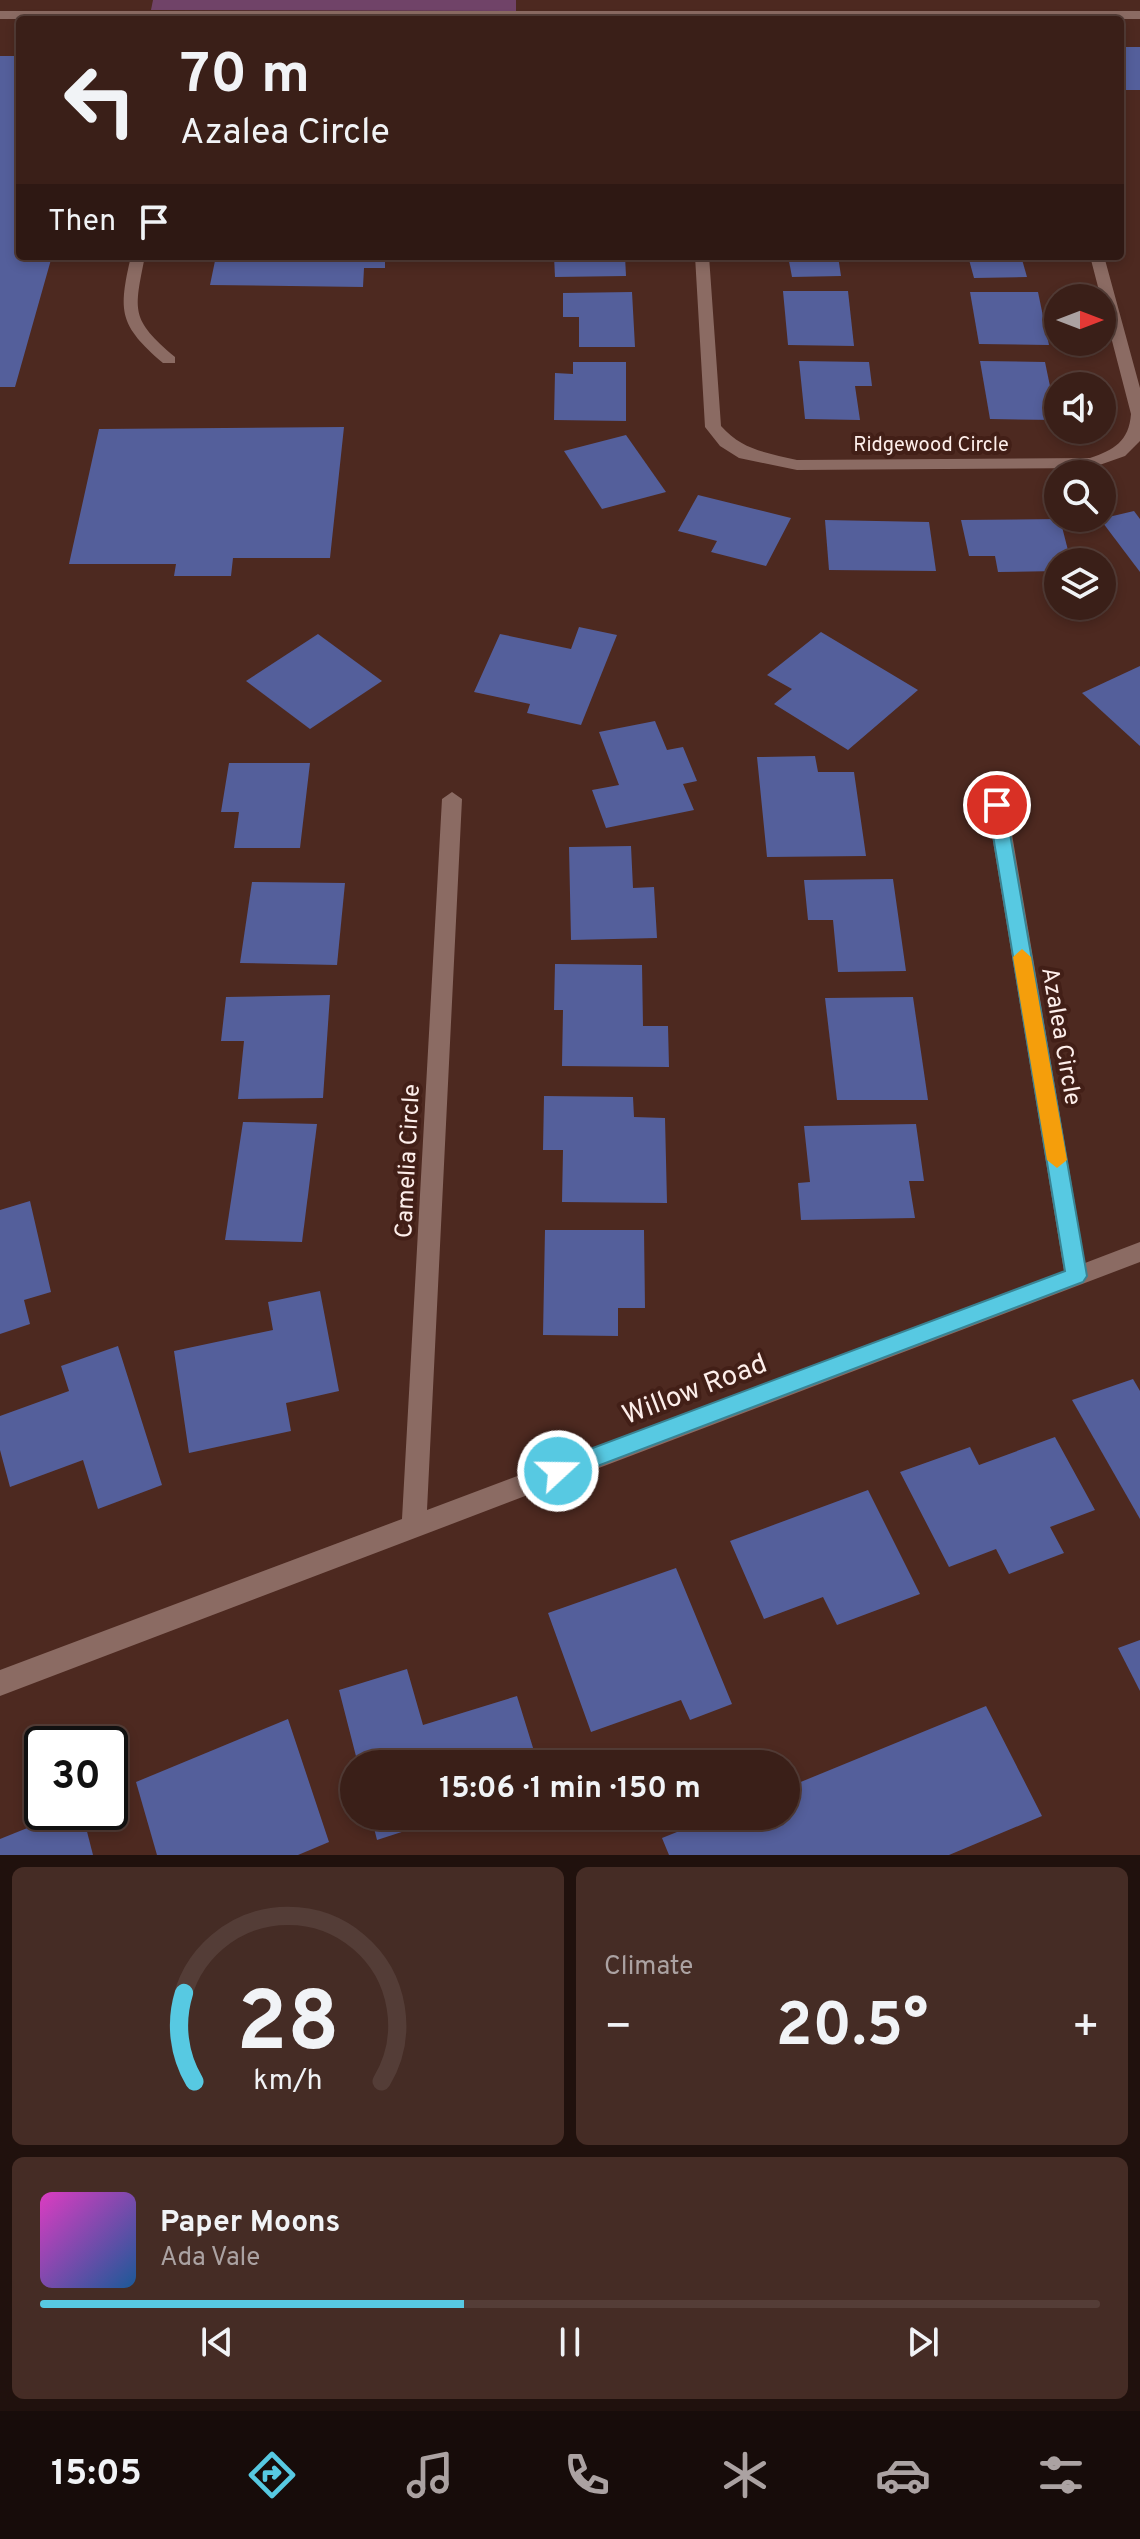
<!DOCTYPE html>
<html lang="en">
<head>
<meta charset="utf-8">
<style>
	body { margin:0; font-family:Overpass,sans-serif; background:#452c25; color:#f1f3f6; height:100vh; display:flex; flex-direction:column; font-size:30px; white-space:nowrap }
	* { box-sizing:border-box; margin:0 }
	p { font-size:26px; color:#aba2a2 }
	.icon { flex:none; width:44px; height:44px; fill:none; stroke:currentColor; stroke-width:2; stroke-linecap:round; stroke-linejoin:round }
	.map { position:relative; height:1855px; overflow:hidden }
	.drawer { display:flex; flex-direction:column; gap:12px; padding:12px; background:#20110d; flex:1 }
	.drawer>* { flex:none }
	.hud { position:absolute; left:16px; top:16px; width:1108px; height:244px; border-radius:8px; box-shadow:0 4px 12px #0003,0 0 0 2px #543d37; background:#3a1f18; color:#f1f3f6; overflow:hidden }
	.needle { width:52px; rotate:90deg }
	.buttons { position:absolute; left:1044px; top:284px; display:grid; gap:16px }
	.buttons a { display:grid; place-items:center; width:72px; height:72px; border-radius:50%; background:#3a1f18; box-shadow:0 4px 12px #0003,0 0 0 2px #543d37; font-size:40px }
	.speed { position:absolute; left:24px; top:1726px; display:flex; gap:16px; font-size:40px; font-weight:700; text-align:center }
	.speed>* { display:grid; place-content:center; width:104px; height:104px; border-radius:50%; background:#3a1f18; box-shadow:0 4px 12px #0003,0 0 0 2px #543d37; line-height:1 }
	.speed .limit { border:4px solid #111; border-radius:12px; background:#fff; color:#111 }
	.pin { position:absolute; display:grid; place-items:center; width:68px; height:68px; color:#fff; margin:-34px; border:4px solid #fff; border-radius:50%; box-shadow:0 2px 8px #0007 }
	.me { position:absolute; width:88px; margin:-44px; rotate:69deg; stroke-linejoin:round; filter:drop-shadow(0 0 6px #0008) }
	.turn { display:flex; align-items:center; gap:28px; height:168px; padding:0 32px; font-size:36px }
	.turn .icon { width:104px; height:104px; stroke-width:2.5 }
	.turn b { display:block; font-size:56px; line-height:68px }
	.then { display:flex; align-items:center; height:76px; padding:0 32px; background:#0003; gap:16px; font-size:30px }
	.big { font-size:60px; font-weight:700; line-height:1.1 }
	.drawer .card { flex:1; display:flex; flex-direction:column; justify-content:center; gap:12px; min-width:0; padding:0 28px; border-radius:12px; background:#452c25 }
	.drawer .dial { align-items:center; gap:0 }
	.dial svg { height:208px; overflow:visible; fill:none; stroke:#543d37; stroke-width:7; stroke-linecap:round; text-anchor:middle }
	.dial text { fill:#f1f3f6; stroke:none }
	.song { display:flex; align-items:center; gap:24px }
	.cover { width:96px; height:96px; border-radius:12px; background:linear-gradient(135deg,hsl(310 70% 55%),hsl(210 70% 35%)) }
	.played { height:8px; border-radius:4px; background:linear-gradient(90deg,#57c9e2 40%,#543d37 40%) }
	.keys { display:flex; justify-content:space-around; direction:ltr }
	.heat { display:flex; justify-content:space-between; align-items:center; font-size:44px; direction:ltr }
	.drawer .tiles { flex:1; display:grid; gap:12px; grid-template-columns:1fr 1fr }
	.card:last-child { grid-column:span 2 }
	.trip { position:absolute; left:340px; top:1750px; width:460px; height:80px; border-radius:40px; background:#3a1f18; box-shadow:0 4px 12px #0003,0 0 0 2px #543d37; font-weight:700; line-height:80px; text-align:center }
	.dock { display:flex; height:128px; justify-content:space-around; align-items:center; background:#170c0a; color:#aba2a2 }
	.dock .icon { width:56px; height:56px }
	.dock .active { color:#57c9e2 }
	.dock b { font-size:36px; color:#f1f3f6 }
	.map>svg:first-child { display:block }
</style>
</head>
<body>
<div class="map">
<svg width="1140" height="1855" viewBox="0 0 1140 1855">
	<rect width="100%" height="100%" fill="#4d2920"/>
	<!-- green -->
	<path fill="#704368" d="M 153,0 L 516,0 L 516,11 L 151,10 Z"/>
	<!-- building -->
	<g fill="#545f9b">
		<path d="M 1120,47 L 1140,47 L 1140,90 L 1126,90 L 1120,71 Z"/>
		<path d="M 0,56 L 20,56 L 20,256 L 52,256 L 15,387 L 0,387 Z"/>
		<path d="M 216,256 L 385,256 L 385,268 L 364,268 L 363,287 L 210,285 Z"/>
		<path d="M 554,256 L 625,256 L 626,276 L 555,277 Z"/>
		<path d="M 788,256 L 838,256 L 841,276 L 792,277 Z"/>
		<path d="M 968,256 L 1021,256 L 1027,277 L 974,278 Z"/>
		<path d="M 783,291 L 848,291 L 854,346 L 788,345 Z"/>
		<path d="M 632,292 L 635,347 L 579,347 L 579,317 L 563,317 L 563,293 Z"/>
		<path d="M 970,292 L 1038,292 L 1049,345 L 979,344 Z"/>
		<path d="M 799,361 L 869,362 L 872,386 L 855,386 L 860,420 L 805,419 Z"/>
		<path d="M 980,361 L 1045,362 L 1057,420 L 990,419 Z"/>
		<path d="M 573,362 L 626,362 L 626,421 L 554,420 L 555,373 L 573,374 Z"/>
		<path d="M 344,427 L 330,558 L 233,558 L 231,576 L 174,576 L 176,564 L 69,564 L 99,429 Z"/>
		<path d="M 626,435 L 666,492 L 602,509 L 564,451 Z"/>
		<path d="M 698,495 L 791,518 L 766,566 L 711,552 L 717,541 L 678,531 Z"/>
		<path d="M 1134,511 L 1140,519 L 1140,572 L 1100,519 Z"/>
		<path d="M 1060,519 L 1071,562 L 1058,562 L 1058,571 L 998,572 L 995,556 L 969,556 L 961,520 Z"/>
		<path d="M 825,520 L 929,522 L 936,571 L 829,570 Z"/>
		<path d="M 579,627 L 617,635 L 581,725 L 527,713 L 530,704 L 474,692 L 500,634 L 571,649 Z"/>
		<path d="M 821,632 L 918,690 L 848,750 L 774,704 L 792,689 L 767,675 Z"/>
		<path d="M 318,634 L 382,681 L 310,729 L 246,681 Z"/>
		<path d="M 1140,666 L 1140,746 L 1082,693 Z"/>
		<path d="M 655,721 L 667,750 L 683,747 L 697,781 L 683,784 L 694,810 L 606,828 L 592,790 L 619,785 L 599,732 Z"/>
		<path d="M 815,756 L 818,772 L 854,772 L 866,856 L 767,857 L 757,757 Z"/>
		<path d="M 229,763 L 310,763 L 300,848 L 234,848 L 239,812 L 221,812 Z"/>
		<path d="M 631,846 L 633,888 L 654,887 L 657,938 L 571,940 L 569,847 Z"/>
		<path d="M 893,879 L 906,971 L 838,972 L 833,920 L 808,920 L 804,880 Z"/>
		<path d="M 252,882 L 345,883 L 337,965 L 240,963 Z"/>
		<path d="M 555,964 L 642,965 L 643,1026 L 668,1026 L 669,1067 L 562,1066 L 563,1010 L 554,1010 Z"/>
		<path d="M 330,995 L 323,1098 L 238,1099 L 244,1041 L 221,1041 L 226,997 Z"/>
		<path d="M 913,997 L 928,1100 L 837,1100 L 825,998 Z"/>
		<path d="M 544,1096 L 633,1097 L 634,1117 L 665,1118 L 667,1203 L 562,1202 L 563,1150 L 543,1150 Z"/>
		<path d="M 243,1122 L 317,1124 L 302,1242 L 225,1240 Z"/>
		<path d="M 916,1124 L 924,1181 L 909,1181 L 915,1218 L 801,1220 L 798,1183 L 810,1182 L 804,1126 Z"/>
		<path d="M 30,1201 L 51,1292 L 24,1300 L 30,1324 L 0,1334 L 0,1210 Z"/>
		<path d="M 545,1230 L 644,1230 L 645,1308 L 618,1308 L 618,1336 L 543,1335 Z"/>
		<path d="M 320,1291 L 339,1391 L 286,1403 L 291,1431 L 189,1453 L 174,1351 L 273,1330 L 268,1302 Z"/>
		<path d="M 118,1346 L 162,1485 L 98,1509 L 83,1460 L 10,1487 L 0,1450 L 0,1416 L 69,1391 L 61,1366 Z"/>
		<path d="M 1133,1379 L 1140,1391 L 1140,1519 L 1072,1400 Z"/>
		<path d="M 1055,1437 L 1095,1510 L 1050,1527 L 1064,1553 L 1009,1574 L 996,1549 L 949,1567 L 900,1472 L 970,1447 L 979,1465 Z"/>
		<path d="M 868,1490 L 920,1594 L 837,1625 L 823,1597 L 764,1619 L 730,1541 Z"/>
		<path d="M 676,1568 L 732,1704 L 690,1720 L 681,1700 L 591,1732 L 548,1613 Z"/>
		<path d="M 1140,1640 L 1140,1691 L 1118,1648 Z"/>
		<path d="M 407,1669 L 423,1725 L 517,1696 L 538,1764 L 358,1764 L 339,1690 Z"/>
		<path d="M 986,1706 L 1042,1816 L 949,1855 L 669,1855 L 662,1838 L 717,1816 L 786,1816 L 786,1788 Z"/>
		<path d="M 288,1719 L 329,1842 L 298,1855 L 157,1855 L 136,1782 Z"/>
		<path d="M 67,1812 L 82,1812 L 93,1855 L 0,1855 L 0,1839 Z"/>
		<path d="M 371,1816 L 448,1816 L 448,1817 L 377,1840 Z"/>
	</g>
	<g fill="none" stroke-linecap="round" stroke-linejoin="round">
		<!-- minor -->
		<g fill="#8b6b63" fill-rule="evenodd">
			<rect x="0" y="11" width="1140" height="8"/>
			<path d="M 131,256 L 145,256 C 134,311 130,319 175,357 L 175,363 L 163,363 C 119,325 118,312 131,256 Z"/>
			<path d="M 695,256 L 709,256 L 721,426 C 742,450 767,453 797,460 L 1090,458 C 1114,450 1129,441 1131,414 L 1090,256 L 1104,256 L 1140,388 L 1140,441 L 1125,456 L 1091,468 L 797,470 L 739,458 L 720,446 L 705,427 Z"/>
			<path d="M 452,792 L 462,799 L 427,1510 L 1064,1271 L 987,805 L 990,800 L 1004,800 L 1007,805 L 1085,1263 L 1140,1242 L 1140,1262 L 0,1696 L 0,1670 L 402,1519 L 442,799 Z"/>
		</g>
	</g>
	<!-- route -->
	<path fill="#57c9e2" stroke="#398393" stroke-width="2" d="M 997,799 L 1005,805 L 1087,1276 L 1083,1282 L 558,1481 L 550,1478 L 547,1471 L 550,1464 L 1065,1271 L 988,805 Z"/>
	<!-- slow -->
	<path fill="#f59e0b" d="M 1022,949 L 1031,957 L 1067,1160 L 1057,1168 L 1047,1160 L 1013,957 Z"/>
	<g text-anchor="middle" stroke-width="8" stroke-linejoin="round" paint-order="stroke">
		<!-- far-street labels -->
		<g font-size="20" fill="#fdeeea" stroke="#421f17">
			<text x="931" y="451">Ridgewood Circle</text>
		</g>
		<!-- street labels -->
		<g font-size="24" fill="#fdeeea" stroke="#421f17">
			<text transform="translate(1062 1036) rotate(80)" y="8">Azalea Circle</text>
			<text transform="translate(407 1161) rotate(-87)" y="8">Camelia Circle</text>
		</g>
		<!-- near-street labels -->
		<g font-size="28" fill="#fdeeea" stroke="#421f17">
			<text transform="translate(694 1388) rotate(-21)" y="10">Willow Road</text>
		</g>
	</g>
</svg>
<div class="buttons">
<a><svg class="needle" viewBox="-14 -14 28 28"><path d="M0-13l5 13h-10z" fill="#e53935"/><path d="M0 13l5-13h-10z" fill="#aba2a2"/></svg></a>
<a><svg class="icon" aria-label="sound" viewBox="0 0 24 24"><path d="M4 9h4l5-4v14l-5-4H4zM17 9q2 3 0 6"/></svg></a>
<a><svg class="icon" aria-label="search" viewBox="0 0 24 24"><circle cx="10" cy="10" r="6"/><path d="M15 15l6 6"/></svg></a>
<a><svg class="icon" aria-label="layers" viewBox="0 0 24 24"><path d="M12 4l9 5-9 5-9-5zM3 14l9 5 9-5"/></svg></a>
</div>
<div class="speed"><div class="limit">30</div></div>
<div class="pin" style="left:997px;top:805px;background:#d93025"><svg class="icon" aria-label="arrive" viewBox="0 0 24 24"><path d="M6 21V4h12l-3 4 3 4H6"/></svg></div>
<svg class="me" style="left:558px;top:1471px" viewBox="-20 -20 40 40"><circle r="17" fill="#57c9e2" stroke="#fff" stroke-width="3"/><path d="M0-11L8 9 0 5-8 9z" fill="#fff"/></svg>
<div class="trip">15:06 · 1 min · 150 m</div>
<div class="hud">
<div class="turn"><svg class="icon" aria-label="left" viewBox="0 0 24 24"><path d="M17 20v-9H6M10 6l-5 5 5 5"/></svg><div><b>70 m</b>Azalea Circle</div></div>
<div class="then">Then<svg class="icon" aria-label="arrive" viewBox="0 0 24 24"><path d="M6 21V4h12l-3 4 3 4H6"/></svg></div>
</div>
</div>
<section class="drawer">
<div class="tiles">
<div class="card dial"><svg viewBox="0 0 100 80">
<path d="M14 69A42 42 0 1 1 86 69"/>
<path d="M14 69A42 42 0 0 1 10 35" stroke="#57c9e2"/>
<text x="50" y="56" font-size="32" font-weight="700">28</text>
<text x="50" y="72" font-size="11">km/h</text>
</svg></div>
<div class="card"><p>Climate</p>
<div class="heat"><a>−</a><b class="big">20.5°</b><a>+</a></div>
</div>
<div class="card">
<div class="song"><i class="cover"></i><div><b>Paper Moons</b><p>Ada Vale</p></div></div>
<div class="played"></div>
<div class="keys"><svg class="icon" aria-label="previous" viewBox="0 0 24 24"><path d="M18 5L8 12l10 7zM5 5v14"/></svg><svg class="icon" aria-label="pause" viewBox="0 0 24 24"><path d="M8 5v14M16 5v14"/></svg><svg class="icon" aria-label="next" viewBox="0 0 24 24"><path d="M6 5l10 7-10 7zM19 5v14"/></svg></div>
</div>
</div>
</section>
<nav class="dock">
<b>15:05</b>
<svg class="icon active" aria-label="directions" viewBox="0 0 24 24"><path d="M12 3l9 9-9 9-9-9zM9 14v-3h6M13 9l2 2-2 2"/></svg>
<svg class="icon" aria-label="music" viewBox="0 0 24 24"><path d="M9 18V5l10-2v13"/><circle cx="6" cy="18" r="3"/><circle cx="16" cy="16" r="3"/></svg>
<svg class="icon" aria-label="phone" viewBox="0 0 24 24"><path d="M5 4h4l2 5-3 2q2 4 5 5l2-3 5 2v4C11 20 4 13 5 4z"/></svg>
<svg class="icon" aria-label="climate" viewBox="0 0 24 24"><path d="M12 3v18M4 7l16 10M4 17L20 7"/></svg>
<svg class="icon" aria-label="car" viewBox="0 0 24 24"><path d="M5 17H2v-5l4-1 3-4h7l3 4 3 1v5h-3M9 17h6M6 11h13"/><circle cx="7" cy="17" r="2"/><circle cx="17" cy="17" r="2"/></svg>
<svg class="icon" aria-label="filters" viewBox="0 0 24 24"><path d="M4 7h16M4 17h16"/><circle cx="9" cy="7" r="2"/><circle cx="15" cy="17" r="2"/></svg>
</nav>
</body>
</html>
